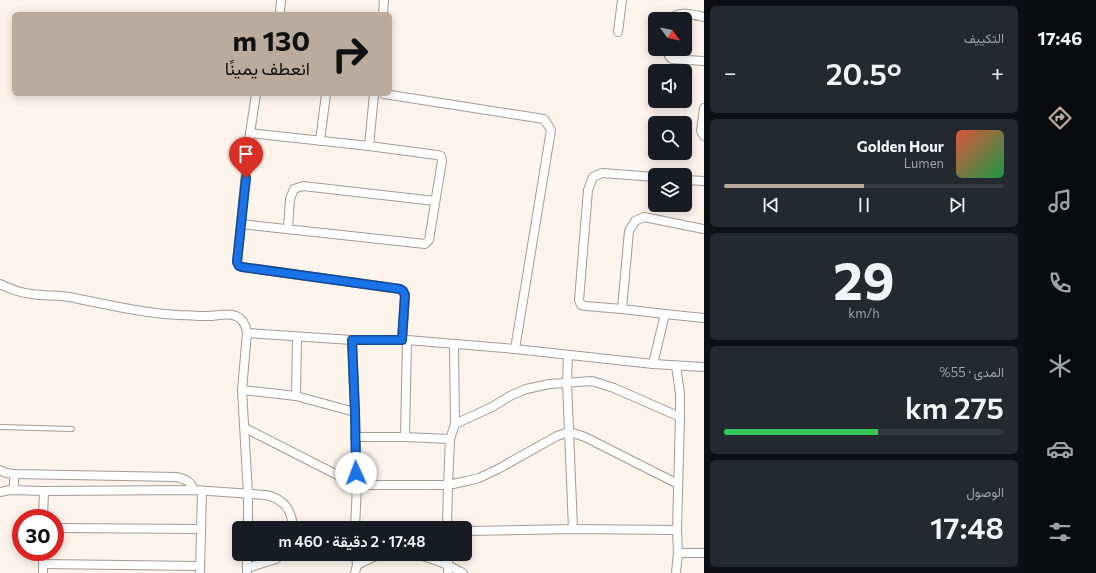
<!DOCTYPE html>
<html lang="ar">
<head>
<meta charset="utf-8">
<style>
	body { margin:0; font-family:Commissioner,Vazirmatn,sans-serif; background:#242831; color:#f1f3f6; direction:rtl; height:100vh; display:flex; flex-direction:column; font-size:15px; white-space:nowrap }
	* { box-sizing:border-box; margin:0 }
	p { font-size:13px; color:#9ea1a6 }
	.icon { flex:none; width:22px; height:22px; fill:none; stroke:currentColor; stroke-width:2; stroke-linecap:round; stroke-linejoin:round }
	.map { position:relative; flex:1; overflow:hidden; direction:ltr }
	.side { display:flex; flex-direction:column; gap:6px; padding:6px; background:#0d0f14; width:320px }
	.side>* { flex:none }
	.guide { position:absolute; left:12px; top:12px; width:380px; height:84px; border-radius:6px; box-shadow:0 2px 10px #0003; direction:rtl; background:#baab9c; color:#111; overflow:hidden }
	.needle { width:26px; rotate:123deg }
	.buttons { position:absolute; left:648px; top:12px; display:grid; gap:8px }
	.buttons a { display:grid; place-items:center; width:44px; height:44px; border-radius:6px; background:#171b24; box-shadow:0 2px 10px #0003; font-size:20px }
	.speed { position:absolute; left:12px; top:509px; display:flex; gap:8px; font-size:20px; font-weight:700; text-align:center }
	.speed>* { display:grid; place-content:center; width:52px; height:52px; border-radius:50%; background:#171b24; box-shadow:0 2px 10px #0003; line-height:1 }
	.speed .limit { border:6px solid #d22; background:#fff; color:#111 }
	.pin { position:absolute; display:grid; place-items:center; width:34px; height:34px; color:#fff; margin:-41px -17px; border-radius:50% 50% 50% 0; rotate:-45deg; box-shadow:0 0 4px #0007 }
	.pin .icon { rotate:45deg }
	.me { position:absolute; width:44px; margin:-22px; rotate:358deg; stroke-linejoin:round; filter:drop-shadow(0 0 3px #0008) }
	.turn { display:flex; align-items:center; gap:14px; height:84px; padding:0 16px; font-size:18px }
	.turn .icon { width:52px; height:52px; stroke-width:2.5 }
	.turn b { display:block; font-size:28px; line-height:34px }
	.big { font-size:30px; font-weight:600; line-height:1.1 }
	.side .widget { flex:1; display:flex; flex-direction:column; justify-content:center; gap:6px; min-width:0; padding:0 14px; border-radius:6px; background:#242831 }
	.side .dial { align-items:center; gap:0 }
	.dial b { font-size:52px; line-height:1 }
	.song { display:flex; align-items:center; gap:12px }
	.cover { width:48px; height:48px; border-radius:6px; background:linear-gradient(135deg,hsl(10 70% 55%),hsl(140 70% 35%)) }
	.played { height:4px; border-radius:2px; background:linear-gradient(90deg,#baab9c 50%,#363941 50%) }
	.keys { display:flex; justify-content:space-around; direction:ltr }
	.heat { display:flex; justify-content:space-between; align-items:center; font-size:22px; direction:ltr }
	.charge { height:6px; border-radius:3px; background:linear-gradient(90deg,#34c759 55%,#363941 0) }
	.trip { position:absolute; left:232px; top:521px; width:240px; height:40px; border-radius:6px; background:#171b24; box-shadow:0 2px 10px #0003; font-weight:600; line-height:40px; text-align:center; direction:rtl }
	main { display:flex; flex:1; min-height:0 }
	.tabs { display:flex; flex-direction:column; width:72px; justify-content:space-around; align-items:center; background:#090b0e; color:#9ea1a6 }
	.tabs .icon { width:28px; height:28px }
	.tabs .current { color:#baab9c }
	.tabs b { font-size:18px; color:#f1f3f6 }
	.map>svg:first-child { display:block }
</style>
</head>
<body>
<main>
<nav class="tabs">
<b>17:46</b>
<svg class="icon current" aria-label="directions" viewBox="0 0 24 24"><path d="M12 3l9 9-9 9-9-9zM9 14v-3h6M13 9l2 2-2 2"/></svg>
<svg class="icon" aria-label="music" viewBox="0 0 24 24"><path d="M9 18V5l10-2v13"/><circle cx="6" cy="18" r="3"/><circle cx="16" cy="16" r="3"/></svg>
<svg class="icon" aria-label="phone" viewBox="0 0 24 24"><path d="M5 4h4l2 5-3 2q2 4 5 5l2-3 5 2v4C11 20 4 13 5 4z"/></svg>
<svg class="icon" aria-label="climate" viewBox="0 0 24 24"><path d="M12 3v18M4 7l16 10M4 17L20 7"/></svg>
<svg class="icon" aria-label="car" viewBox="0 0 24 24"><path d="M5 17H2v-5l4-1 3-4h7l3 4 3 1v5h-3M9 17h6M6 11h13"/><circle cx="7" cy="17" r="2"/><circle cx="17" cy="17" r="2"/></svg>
<svg class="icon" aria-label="filters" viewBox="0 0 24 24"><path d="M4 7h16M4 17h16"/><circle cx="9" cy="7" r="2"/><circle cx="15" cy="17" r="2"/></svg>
</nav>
<section class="side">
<div class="widget"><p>التكييف</p>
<div class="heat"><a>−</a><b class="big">20.5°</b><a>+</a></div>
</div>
<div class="widget">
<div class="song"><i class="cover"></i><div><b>Golden Hour</b><p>Lumen</p></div></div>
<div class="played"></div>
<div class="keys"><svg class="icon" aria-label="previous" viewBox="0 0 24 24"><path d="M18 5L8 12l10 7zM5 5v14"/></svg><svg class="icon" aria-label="pause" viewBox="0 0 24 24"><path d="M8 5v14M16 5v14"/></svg><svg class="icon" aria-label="next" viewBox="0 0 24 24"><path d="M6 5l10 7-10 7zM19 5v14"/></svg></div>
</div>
<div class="widget dial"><b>29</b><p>km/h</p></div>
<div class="widget"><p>المدى · 55%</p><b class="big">275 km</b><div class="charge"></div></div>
<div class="widget"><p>الوصول</p><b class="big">17:48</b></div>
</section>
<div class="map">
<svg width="704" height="573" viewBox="0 0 704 573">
	<rect width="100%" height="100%" fill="#fef4ec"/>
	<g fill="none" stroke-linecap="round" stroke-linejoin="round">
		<defs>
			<path id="service" d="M 0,427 L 72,429"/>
			<g id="minor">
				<path d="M 281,14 L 280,12 L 281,0"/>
				<path d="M 383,14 L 384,0"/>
				<path d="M 672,19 C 677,10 695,15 704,17"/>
				<path d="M 618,32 L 622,0"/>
				<path d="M 668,49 L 669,56 L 672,59 L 704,61"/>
				<path d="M 256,94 L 250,133 L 237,262 L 239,266 L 242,267 L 400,289 L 403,291 L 405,295 L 402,340"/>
				<path d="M 384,94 L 544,119 L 551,130 L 515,349"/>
				<path d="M 704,108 L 701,131 L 704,136"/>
				<path d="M 250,133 L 369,146 L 374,94"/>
				<path d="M 320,141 L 326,94"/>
				<path d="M 685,180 L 704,181"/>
				<path d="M 241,224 L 425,244 L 429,240 L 442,161 L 441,156 L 437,155 L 369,146"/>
				<path d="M 288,229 L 290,199 L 294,189 L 303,186 L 435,201"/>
				<path d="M 0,284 C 10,289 21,293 32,294 C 44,296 57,295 69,297 C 105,304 141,313 178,315 C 187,315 196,316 205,316 C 215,317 226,312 236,316 C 243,319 246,325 247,333 L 242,390 L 248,494 L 248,528"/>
				<path d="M 622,309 L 586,306 L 581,305 L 579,300 L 588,190 L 593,177 L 602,173 L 655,177"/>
				<path d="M 665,314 L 622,309 L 629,231 L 635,221 L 644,217 L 704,229"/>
				<path d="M 247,333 L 352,340 L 407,340 L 515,349 L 653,364 L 704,367"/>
				<path d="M 352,340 L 355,412 L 357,485 L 355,528"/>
				<path d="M 568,355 L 567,382 L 573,529"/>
				<path d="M 653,364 L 665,314 L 704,318"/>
				<path d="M 676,366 L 680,393 L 680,417 L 677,530 L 678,553 L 676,573"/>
				<path d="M 242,390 L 296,396 L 355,412"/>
				<path d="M 296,396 L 297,337"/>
				<path d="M 455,424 L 492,407 L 510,396 L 526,389 L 550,384 L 592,381 L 614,388 L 680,417"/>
				<path d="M 245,428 L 357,485 L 448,485 L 467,481 L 479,478 L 498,469 L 557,436 L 569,432 L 576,434 L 585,437 L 678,484"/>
				<path d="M 355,437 L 405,437 L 450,439"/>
				<path d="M 405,437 L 407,340"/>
				<path d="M 0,470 L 6,473 L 14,474 L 176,477 C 185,479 191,481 194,490"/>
				<path d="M 14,490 L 14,474"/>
				<path d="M 0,492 L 10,490 L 44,491 L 194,490 L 266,495 C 284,499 292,510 293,528"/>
				<path d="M 43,518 L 44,491"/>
				<path d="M 294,527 L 355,526"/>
				<path d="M 55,528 L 201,529"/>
				<path d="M 447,528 L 448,485 L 450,439 L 455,424 L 454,344"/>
				<path d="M 465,531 L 573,529 L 677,530"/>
				<path d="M 678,553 L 704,553"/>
				<path d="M 413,554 C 431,557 447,564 463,573"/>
				<path d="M 43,564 L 200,566"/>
				<path d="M 357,565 L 380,554"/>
				<path d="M 247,568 L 276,559 L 282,554"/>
				<path d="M 43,573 L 43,552"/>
				<path d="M 200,573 L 202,491"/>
				<path d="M 247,573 L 247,554"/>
				<path d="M 355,573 L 357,565 L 356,554"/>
				<path d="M 448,573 L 448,554"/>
			</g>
		</defs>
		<!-- service casing -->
		<use href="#service" stroke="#a59a90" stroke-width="6"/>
		<!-- minor casing -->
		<use href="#minor" stroke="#a59a90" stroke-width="10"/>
		<!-- service -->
		<use href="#service" stroke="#fff" stroke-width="4"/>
		<!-- minor -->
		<use href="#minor" stroke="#fff" stroke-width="8"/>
	</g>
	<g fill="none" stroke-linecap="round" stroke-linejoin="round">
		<defs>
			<path id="route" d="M 246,178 L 237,262 L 239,266 L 242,267 L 400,289 L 403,291 L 405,295 L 402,340 L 352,340 L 355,412 L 356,473"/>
		</defs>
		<!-- route casing -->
		<use href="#route" stroke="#114b97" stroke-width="10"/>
		<!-- route -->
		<use href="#route" stroke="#1a73e8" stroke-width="7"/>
	</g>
</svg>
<div class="buttons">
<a><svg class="needle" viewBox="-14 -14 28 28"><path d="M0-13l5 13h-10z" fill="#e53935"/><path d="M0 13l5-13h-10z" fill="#9ea1a6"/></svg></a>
<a><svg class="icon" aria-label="sound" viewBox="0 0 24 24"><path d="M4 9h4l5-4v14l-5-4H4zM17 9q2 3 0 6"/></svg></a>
<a><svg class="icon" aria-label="search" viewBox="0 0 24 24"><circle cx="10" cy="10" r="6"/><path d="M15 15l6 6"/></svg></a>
<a><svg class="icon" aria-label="layers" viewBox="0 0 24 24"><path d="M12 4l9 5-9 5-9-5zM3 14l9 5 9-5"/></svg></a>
</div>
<div class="speed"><div class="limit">30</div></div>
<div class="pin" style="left:246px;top:178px;background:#d93025"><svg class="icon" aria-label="arrive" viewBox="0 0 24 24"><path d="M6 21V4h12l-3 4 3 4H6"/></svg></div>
<svg class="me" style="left:356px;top:473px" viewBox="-20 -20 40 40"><circle r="19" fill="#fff"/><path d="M0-13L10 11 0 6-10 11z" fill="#1a73e8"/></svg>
<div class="trip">17:48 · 2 دقيقة · 460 m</div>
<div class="guide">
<div class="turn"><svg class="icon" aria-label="right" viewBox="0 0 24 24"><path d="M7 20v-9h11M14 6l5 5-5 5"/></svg><div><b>130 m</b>انعطف يمينًا</div></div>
</div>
</div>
</main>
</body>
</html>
